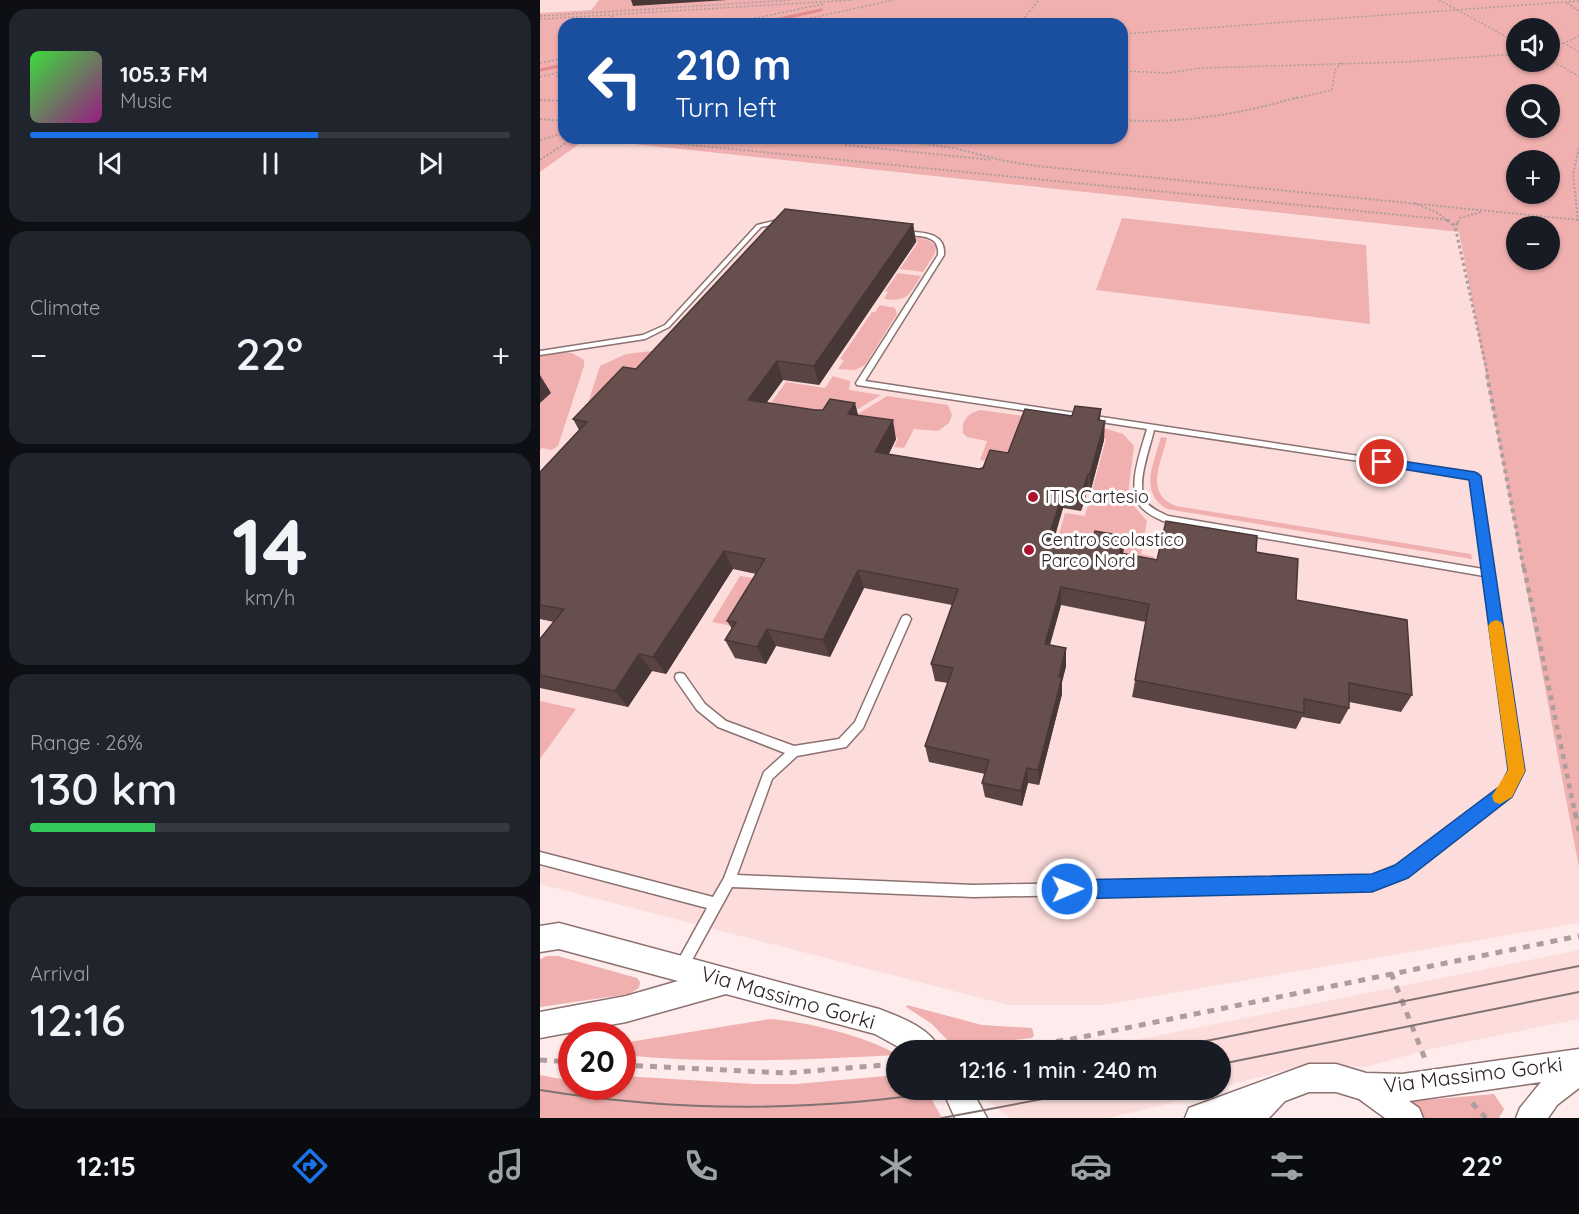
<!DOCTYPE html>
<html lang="en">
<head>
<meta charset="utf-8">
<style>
	body { margin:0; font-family:Quicksand,sans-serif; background:#20242c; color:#f1f3f6; height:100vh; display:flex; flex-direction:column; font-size:22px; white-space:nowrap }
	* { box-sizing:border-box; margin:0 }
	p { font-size:20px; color:#9ea1a6 }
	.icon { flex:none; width:33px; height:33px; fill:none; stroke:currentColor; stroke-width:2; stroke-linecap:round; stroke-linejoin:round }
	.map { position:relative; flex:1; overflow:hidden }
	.side { display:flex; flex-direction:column; gap:9px; padding:9px; background:#0d0f14; width:540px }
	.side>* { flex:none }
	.top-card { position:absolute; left:18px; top:18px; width:570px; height:126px; border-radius:18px; box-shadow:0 2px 4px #0004; background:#1a4fa0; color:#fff; overflow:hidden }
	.buttons { position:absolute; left:966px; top:18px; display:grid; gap:12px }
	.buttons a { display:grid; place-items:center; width:54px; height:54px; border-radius:50%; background:#171b24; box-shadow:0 2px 4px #0004; font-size:30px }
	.speed { position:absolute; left:18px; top:1022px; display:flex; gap:12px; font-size:30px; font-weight:700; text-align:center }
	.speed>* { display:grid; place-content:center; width:78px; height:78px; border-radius:50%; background:#171b24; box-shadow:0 2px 4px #0004; line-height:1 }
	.speed .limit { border:9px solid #d22; background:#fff; color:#111 }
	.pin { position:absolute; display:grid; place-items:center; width:51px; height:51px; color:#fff; margin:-26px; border:3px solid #fff; border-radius:50%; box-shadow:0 2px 6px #0007 }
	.me { position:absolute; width:66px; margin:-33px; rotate:89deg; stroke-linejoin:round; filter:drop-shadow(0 0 4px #0008) }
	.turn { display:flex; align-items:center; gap:21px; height:126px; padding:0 18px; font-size:27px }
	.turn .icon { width:78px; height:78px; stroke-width:2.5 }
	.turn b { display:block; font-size:42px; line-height:51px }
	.big { font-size:45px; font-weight:600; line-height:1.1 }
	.side .tile { flex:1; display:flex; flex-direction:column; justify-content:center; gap:9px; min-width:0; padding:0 21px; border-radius:18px; background:#20242c }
	.side .dial { align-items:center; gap:0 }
	.dial b { font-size:78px; line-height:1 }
	.song { display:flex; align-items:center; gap:18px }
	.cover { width:72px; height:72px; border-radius:9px; background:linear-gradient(135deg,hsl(120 70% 55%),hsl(310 70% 35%)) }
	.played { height:6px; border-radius:3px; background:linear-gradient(90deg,#1a73e8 60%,#363941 60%) }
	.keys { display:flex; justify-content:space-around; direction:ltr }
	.heat { display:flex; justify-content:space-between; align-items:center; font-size:33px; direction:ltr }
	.charge { height:9px; border-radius:4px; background:linear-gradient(90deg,#34c759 26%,#363941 0) }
	.trip { position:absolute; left:346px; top:1040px; width:345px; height:60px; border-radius:30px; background:#171b24; box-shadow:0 2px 4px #0004; font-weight:600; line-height:60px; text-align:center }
	.tabs { display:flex; height:96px; justify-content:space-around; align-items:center; background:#090b0e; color:#9ea1a6 }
	.tabs .icon { width:42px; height:42px }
	.tabs .current { color:#1a73e8 }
	.tabs b { font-size:27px; color:#f1f3f6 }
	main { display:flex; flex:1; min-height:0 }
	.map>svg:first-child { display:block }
</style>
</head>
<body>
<main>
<section class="side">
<div class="tile">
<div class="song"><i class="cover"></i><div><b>105.3 FM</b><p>Music</p></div></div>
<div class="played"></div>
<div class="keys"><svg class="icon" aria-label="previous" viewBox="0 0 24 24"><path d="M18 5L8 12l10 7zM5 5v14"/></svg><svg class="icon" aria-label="pause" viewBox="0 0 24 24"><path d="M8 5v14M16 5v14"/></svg><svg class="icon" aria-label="next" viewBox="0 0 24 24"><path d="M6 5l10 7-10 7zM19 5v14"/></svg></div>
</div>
<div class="tile"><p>Climate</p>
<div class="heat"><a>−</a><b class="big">22°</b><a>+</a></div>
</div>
<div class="tile dial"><b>14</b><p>km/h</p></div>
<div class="tile"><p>Range · 26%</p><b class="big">130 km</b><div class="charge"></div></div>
<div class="tile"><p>Arrival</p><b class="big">12:16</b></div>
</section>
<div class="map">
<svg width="1039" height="1118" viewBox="0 0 1039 1118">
	<rect width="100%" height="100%" fill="#feebeb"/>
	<!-- built -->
	<g fill="#fcdddc">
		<path d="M 0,0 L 59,0 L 51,10 L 0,13 Z"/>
		<path d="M 42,139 L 919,232 L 1039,868 L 1039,923 L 562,1005 L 468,1005 L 0,884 L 0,168 Z"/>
		<path d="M 1039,950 L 1039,1019 L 890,1049 L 825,1067 L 765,1065 L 681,1087 L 681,1050 L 547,1050 Z"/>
		<path d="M 438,1089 L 675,1089 L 623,1105 L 568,1118 L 470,1118 L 444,1098 Z"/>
	</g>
	<!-- green -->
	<g fill="#efb0af" fill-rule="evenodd">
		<path d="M 59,0 L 1039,0 L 1039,868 L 919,232 L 46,139 L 0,172 L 0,13 L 51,10 ZM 24,24 L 582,24 L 582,138 L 24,138 ZM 976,28 L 1010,28 L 1010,62 L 976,62 ZM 976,94 L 1010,94 L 1010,128 L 976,128 ZM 976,160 L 1010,160 L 1010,194 L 976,194 ZM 976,226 L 1010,226 L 1010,260 L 976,260 Z"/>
		<path d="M 582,218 L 826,245 L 830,324 L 556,290 Z"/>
		<path d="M 374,237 L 388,240 L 396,246 L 395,253 L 383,272 L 360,269 L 378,242 L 372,241 Z"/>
		<path d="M 358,273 L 381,276 C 369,295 368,302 344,299 L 348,292 L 345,291 Z"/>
		<path d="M 340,305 L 355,308 L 357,314 L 325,365 L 315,370 L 298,369 L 304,360 L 300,359 L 332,312 L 335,312 Z"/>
		<path d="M 112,351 L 130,352 L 38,434 L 60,366 L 86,354 Z"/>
		<path d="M 21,352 L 32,353 L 44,360 L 44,366 L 18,446 L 12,450 L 2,448 L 0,450 L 0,356 Z"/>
		<path d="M 293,376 L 310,381 L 309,390 L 341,395 L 303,418 L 221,417 L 246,382 L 285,388 Z"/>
		<path d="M 347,396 L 408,405 L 412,415 L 409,423 L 398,431 L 374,429 L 364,448 L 354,447 L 358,438 L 316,431 L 310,419 Z"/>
		<path d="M 440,410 L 533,423 L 468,470 L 458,463 L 440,460 L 447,441 L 427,437 L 423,433 C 421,421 428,413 440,410 Z"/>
		<path d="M 564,428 L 583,434 L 594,446 L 588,494 L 594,506 L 607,521 L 601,554 L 615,557 L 612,574 L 513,555 L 525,513 L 545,516 L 566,439 L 561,438 Z"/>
		<path d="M 621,437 L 627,438 C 621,464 604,494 636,506 L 931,554 L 932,559 L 627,509 C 598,492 614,463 621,437 Z"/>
		<path d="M 200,576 L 231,581 L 203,628 L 172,622 Z"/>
		<path d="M 0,701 L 36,709 L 0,759 Z"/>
		<path d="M 7,956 L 18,956 L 97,978 L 100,982 L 99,988 L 89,994 L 0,1007 L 0,959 Z"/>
		<path d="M 367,1005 L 442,1025 L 492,1028 L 494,1036 L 491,1038 L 414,1047 L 392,1024 L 366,1007 Z"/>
		<path d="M 230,1019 C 263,1021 330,1037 357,1055 C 265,1060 174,1064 83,1055 L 83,1043 Z"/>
		<path d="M 0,1075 L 31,1081 L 32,1086 L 82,1086 L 83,1076 L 215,1084 L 256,1084 L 357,1075 L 357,1089 L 386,1089 L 402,1118 L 0,1118 Z"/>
		<path d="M 954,1094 L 964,1109 L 959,1118 L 878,1118 L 870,1109 L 874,1101 Z"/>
	</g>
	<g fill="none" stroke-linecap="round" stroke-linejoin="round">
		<!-- stream -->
		<g stroke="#e28b8b" stroke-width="3">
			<path d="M 216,24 L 281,10"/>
			<path d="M 0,70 L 24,65"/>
		</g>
		<defs>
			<g id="service">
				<path d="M 243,219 L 246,221 L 245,222 L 221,227 L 129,327 L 105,339 L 0,355 L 0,351 L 103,335 L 125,325 L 217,225 Z"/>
				<path d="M 364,231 C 381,233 406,231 404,255 L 325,381 L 938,474 L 982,771 L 970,796 L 865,875 L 832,889 L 433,897 L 192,887 L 146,971 L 141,972 L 136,971 L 135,966 L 167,908 L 0,864 L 0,852 L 173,897 L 184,878 L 224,772 L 245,753 L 178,727 L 157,710 L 136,680 L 135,677 L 136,674 L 140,673 L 144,674 L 165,704 L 186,721 L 254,746 L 299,739 L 315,722 L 361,619 L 363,616 L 366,615 L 369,616 L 371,619 L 323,728 L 306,747 L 257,756 L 232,779 L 197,875 L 433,885 L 832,877 L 857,867 L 962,788 L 970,771 L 944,576 L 623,521 C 616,518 608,514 602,508 C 585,490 601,451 607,429 L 317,385 L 316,383 L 398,255 C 400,233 378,237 362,234 L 362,232 ZM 614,430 L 931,478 L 943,569 L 628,516 C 620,512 609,508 605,500 C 596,483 610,448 614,430 Z"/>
			</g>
			<g id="minor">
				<path d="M 19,923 L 339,1009 C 360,1017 391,1028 400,1050 L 364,1050 L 335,1034 L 186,994 L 86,1022 L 0,1038 L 0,1012 L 86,996 L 138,981 L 19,949 L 0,952 L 0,926 Z"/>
				<path d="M 1039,1049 L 1039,1088 L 1017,1105 L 1008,1118 L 976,1118 L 980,1108 L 1001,1082 L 869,1101 L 879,1108 L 883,1118 L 845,1118 L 819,1099 L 796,1092 L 769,1092 L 745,1101 L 729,1118 L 645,1118 L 649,1108 L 769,1064 L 796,1064 L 826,1073 L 862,1074 Z"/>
				<path d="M 402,1089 L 431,1089 L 447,1118 L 415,1118 Z"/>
			</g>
		</defs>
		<!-- service casing -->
		<use href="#service" stroke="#8b7170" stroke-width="3"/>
		<!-- minor casing -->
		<use href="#minor" stroke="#8b7170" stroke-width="3"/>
		<!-- path-far5 -->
		<g stroke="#ad9e9d" stroke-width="1.5" stroke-dasharray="2 2" stroke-linecap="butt">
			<path d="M 899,0 L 976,42"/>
			<path d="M 1027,3 L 1039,11"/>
			<path d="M 0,16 L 252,0"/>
			<path d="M 71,16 L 82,24"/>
			<path d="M 0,19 L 313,0"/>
			<path d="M 187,24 L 283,4"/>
			<path d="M 243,24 L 354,0"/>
			<path d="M 479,24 L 499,0"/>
			<path d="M 582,34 L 1039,1"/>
			<path d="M 1039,36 L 1024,43 L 1039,52"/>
			<path d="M 1010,44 L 1024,43"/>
			<path d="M 1010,60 L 1039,76"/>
			<path d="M 0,63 L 24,58"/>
			<path d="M 582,71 L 629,73 L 661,68 L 865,62 L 976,54"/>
			<path d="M 16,76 L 24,75"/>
			<path d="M 0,77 L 24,71"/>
			<path d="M 753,99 L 792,90 L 795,70 L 802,62"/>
		</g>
		<!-- path-far4 -->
		<g stroke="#ad9e9d" stroke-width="2" stroke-dasharray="2 2" stroke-linecap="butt">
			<path d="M 0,100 L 24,101"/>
			<path d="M 0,119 L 24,121"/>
			<path d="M 582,120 C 640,124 702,114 758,97"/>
			<path d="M 80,138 L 910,220"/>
			<path d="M 233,138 L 276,143 L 370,142 L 414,148 L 465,161 L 497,166 L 1039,220"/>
			<path d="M 0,140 L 24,133"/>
			<path d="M 373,141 L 388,138"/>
			<path d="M 305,145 L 452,160"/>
			<path d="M 0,160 L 33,138"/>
			<path d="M 874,203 L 898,213 L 909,222"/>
			<path d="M 1038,221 L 1033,174 L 1039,148"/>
			<path d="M 918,222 L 920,218 L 941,212"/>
		</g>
		<!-- path-far3 -->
		<g stroke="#ad9e9d" stroke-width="3" stroke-dasharray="3 3" stroke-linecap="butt">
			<path d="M 907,220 L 915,226 L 948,376"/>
			<path d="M 916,225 L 919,220"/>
		</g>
		<!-- path-far2 -->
		<path stroke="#ad9e9d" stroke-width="4" stroke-dasharray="4 4" stroke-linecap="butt" d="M 947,375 L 984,570"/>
		<!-- path-far1 -->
		<path stroke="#ad9e9d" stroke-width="4.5" stroke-dasharray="5 5" stroke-linecap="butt" d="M 984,568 L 1035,813"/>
		<!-- path -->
		<g stroke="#ad9e9d" stroke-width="5" stroke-dasharray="7 7" stroke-linecap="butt">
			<path d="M 1035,812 L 1039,831"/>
			<path d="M 851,973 L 885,1059"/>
			<path d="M 461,1050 L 532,1039 L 1039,936"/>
			<path d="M 0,1060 L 32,1062"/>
			<path d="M 82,1065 L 246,1073 L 357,1064"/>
			<path d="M 932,1103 L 946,1118"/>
		</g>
		<!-- service -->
		<use href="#service" fill="#fff" fill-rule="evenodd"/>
		<!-- minor -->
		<use href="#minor" fill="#fff" fill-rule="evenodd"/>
		<!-- tram -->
		<g stroke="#807271" stroke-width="2">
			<path d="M 621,1050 L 1039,966"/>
			<path d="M 681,1064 L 1039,992"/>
			<path d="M 0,1090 C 143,1113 277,1112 420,1089"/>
			<path d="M 402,1118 L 556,1089"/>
		</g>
	</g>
	<!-- wall -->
	<path fill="#594443" d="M 373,224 L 376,242 L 279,385 L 243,380 L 226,403 L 275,410 L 318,415 L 356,439 L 349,454 L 439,469 L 468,453 L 532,416 L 561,409 L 560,420 L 564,440 L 550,493 L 547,492 L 541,511 L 523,508 L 514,540 L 550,547 L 585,536 L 583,553 L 617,560 L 716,552 L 756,600 L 872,695 L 861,712 L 809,702 L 809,708 L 800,724 L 762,717 L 756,729 L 592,697 L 606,622 L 521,605 L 510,645 L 526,648 L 526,666 L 522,682 L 522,694 L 499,785 L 488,783 L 482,806 L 445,797 L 442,783 L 445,774 L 389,762 L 385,746 L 408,683 L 395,681 L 391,664 L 412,605 L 324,588 L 290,657 L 236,646 L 226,664 L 195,658 L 185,640 L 192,629 L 187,621 L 216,574 L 193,569 L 126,674 L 112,671 L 88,707 L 0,688 L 0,639 L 14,622 L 0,619 L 0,472 L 39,430 L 33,419 L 96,369 Z"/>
	<!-- shaded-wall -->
	<g fill="#483737">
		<path d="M 91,0 L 187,0 L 93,6 Z"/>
		<path d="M 373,224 L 376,242 L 279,385 L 274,366 Z"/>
		<path d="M 237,361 L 243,380 L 215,419 L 208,400 Z"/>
		<path d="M 0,375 L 11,393 L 0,403 Z"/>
		<path d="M 315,403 L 320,422 L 308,414 Z"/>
		<path d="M 353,420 L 356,439 L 340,471 L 335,452 Z"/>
		<path d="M 565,421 L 564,440 L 550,493 L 550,474 Z"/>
		<path d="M 548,474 L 547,492 L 541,511 L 542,493 Z"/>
		<path d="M 524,490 L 523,508 L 508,557 L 508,539 Z"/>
		<path d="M 585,536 L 583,555 L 580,553 Z"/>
		<path d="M 184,551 L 193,569 L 126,674 L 113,657 Z"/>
		<path d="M 318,570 L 324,588 L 290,657 L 283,640 Z"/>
		<path d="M 521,587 L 521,605 L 505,661 L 505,644 Z"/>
		<path d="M 227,629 L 236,646 L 226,664 L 217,647 Z"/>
		<path d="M 526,648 L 526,666 L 522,682 L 522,694 L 499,785 L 498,770 Z"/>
		<path d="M 99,654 L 112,671 L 88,707 L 75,691 Z"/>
		<path d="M 487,768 L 488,783 L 482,806 L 481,791 Z"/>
	</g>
	<!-- building -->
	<path fill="#674f4e" stroke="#483737" stroke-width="1.5" d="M 245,209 L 373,224 L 274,366 L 237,361 L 208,400 L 275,410 L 283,410 L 290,399 L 315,403 L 308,414 L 353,420 L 335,452 L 439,469 L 443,468 L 450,450 L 468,453 L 485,409 L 532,416 L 535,406 L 561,409 L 558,420 L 565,421 L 550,474 L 548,474 L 542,493 L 524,490 L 508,539 L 550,547 L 555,531 L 585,536 L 580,553 L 617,560 L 626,521 L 717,536 L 716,552 L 758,559 L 756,600 L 867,620 L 872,695 L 809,683 L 809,708 L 764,699 L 764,713 L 595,680 L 609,604 L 521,587 L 505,644 L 526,648 L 519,677 L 522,677 L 498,770 L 487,768 L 481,791 L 442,783 L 449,760 L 385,746 L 413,668 L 391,664 L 418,589 L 318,570 L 283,640 L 227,629 L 217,647 L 185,640 L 196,622 L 187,621 L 225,559 L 184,551 L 113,657 L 99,654 L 75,691 L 0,675 L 0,639 L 24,609 L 0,605 L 0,472 L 47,422 L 33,419 L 83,367 L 96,369 Z"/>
	<!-- route -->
	<path fill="#1a73e8" stroke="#114b97" stroke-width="1.5" d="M 842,458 L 935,472 L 941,476 L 985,771 L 972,797 L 868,878 L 832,892 L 527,899 L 520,896 L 517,889 L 520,883 L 527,880 L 832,874 L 855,865 L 960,786 L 968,770 L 929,480 L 838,465 L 838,459 Z"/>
	<!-- slow -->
	<path fill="#f59e0b" d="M 956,620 L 961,622 L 963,626 L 985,771 L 972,797 L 960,804 L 954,802 L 952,796 L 968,770 L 948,626 L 951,622 Z"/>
	<!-- markers -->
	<g fill="#a9132d" stroke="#fefefe" stroke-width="2">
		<circle cx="493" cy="497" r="6"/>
		<circle cx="489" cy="550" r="6"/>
	</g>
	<g text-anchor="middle" stroke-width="6" stroke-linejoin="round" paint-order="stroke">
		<!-- poi labels -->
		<g font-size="18" fill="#2e2322" stroke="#fefefe" text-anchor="start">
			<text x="505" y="503">ITIS Cartesio</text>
			<text x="501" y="546">Centro scolastico<tspan x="501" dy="21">Parco Nord</tspan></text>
		</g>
		<!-- near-street labels -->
		<g font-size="21" fill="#2e2322" stroke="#fefefe">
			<text transform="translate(248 998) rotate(16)" y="7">Via Massimo Gorki</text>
			<text transform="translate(933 1075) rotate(-7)" y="7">Via Massimo Gorki</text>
		</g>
	</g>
</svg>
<div class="buttons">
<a><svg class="icon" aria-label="sound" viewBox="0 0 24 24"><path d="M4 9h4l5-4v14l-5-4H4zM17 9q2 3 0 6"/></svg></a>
<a><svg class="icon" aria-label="search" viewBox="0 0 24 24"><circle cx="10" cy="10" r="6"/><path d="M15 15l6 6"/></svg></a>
<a>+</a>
<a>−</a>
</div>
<div class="speed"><div class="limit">20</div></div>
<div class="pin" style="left:842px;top:462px;background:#d93025"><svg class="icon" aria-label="arrive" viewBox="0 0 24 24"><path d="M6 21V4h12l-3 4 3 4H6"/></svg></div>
<svg class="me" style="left:527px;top:889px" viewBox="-20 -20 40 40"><circle r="17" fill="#1a73e8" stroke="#fff" stroke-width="3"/><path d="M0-11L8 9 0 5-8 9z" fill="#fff"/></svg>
<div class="trip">12:16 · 1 min · 240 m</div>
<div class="top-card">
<div class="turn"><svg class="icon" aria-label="left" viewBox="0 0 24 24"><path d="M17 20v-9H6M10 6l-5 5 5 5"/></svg><div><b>210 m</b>Turn left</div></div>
</div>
</div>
</main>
<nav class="tabs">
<b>12:15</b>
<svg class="icon current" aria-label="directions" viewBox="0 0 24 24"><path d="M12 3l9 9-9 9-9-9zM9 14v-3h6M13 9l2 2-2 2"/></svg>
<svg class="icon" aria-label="music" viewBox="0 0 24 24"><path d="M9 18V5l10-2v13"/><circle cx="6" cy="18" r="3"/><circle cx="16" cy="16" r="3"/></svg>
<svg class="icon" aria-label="phone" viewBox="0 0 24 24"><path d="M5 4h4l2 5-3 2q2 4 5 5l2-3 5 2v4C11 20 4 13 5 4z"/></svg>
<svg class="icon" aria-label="climate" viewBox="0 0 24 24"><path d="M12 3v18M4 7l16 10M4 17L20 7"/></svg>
<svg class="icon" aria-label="car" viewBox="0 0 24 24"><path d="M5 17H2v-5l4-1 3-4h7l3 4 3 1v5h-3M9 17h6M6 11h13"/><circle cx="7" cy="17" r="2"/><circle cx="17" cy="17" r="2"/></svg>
<svg class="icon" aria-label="filters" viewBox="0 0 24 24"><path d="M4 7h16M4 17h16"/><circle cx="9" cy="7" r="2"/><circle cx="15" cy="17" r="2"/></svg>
<b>22°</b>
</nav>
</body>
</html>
